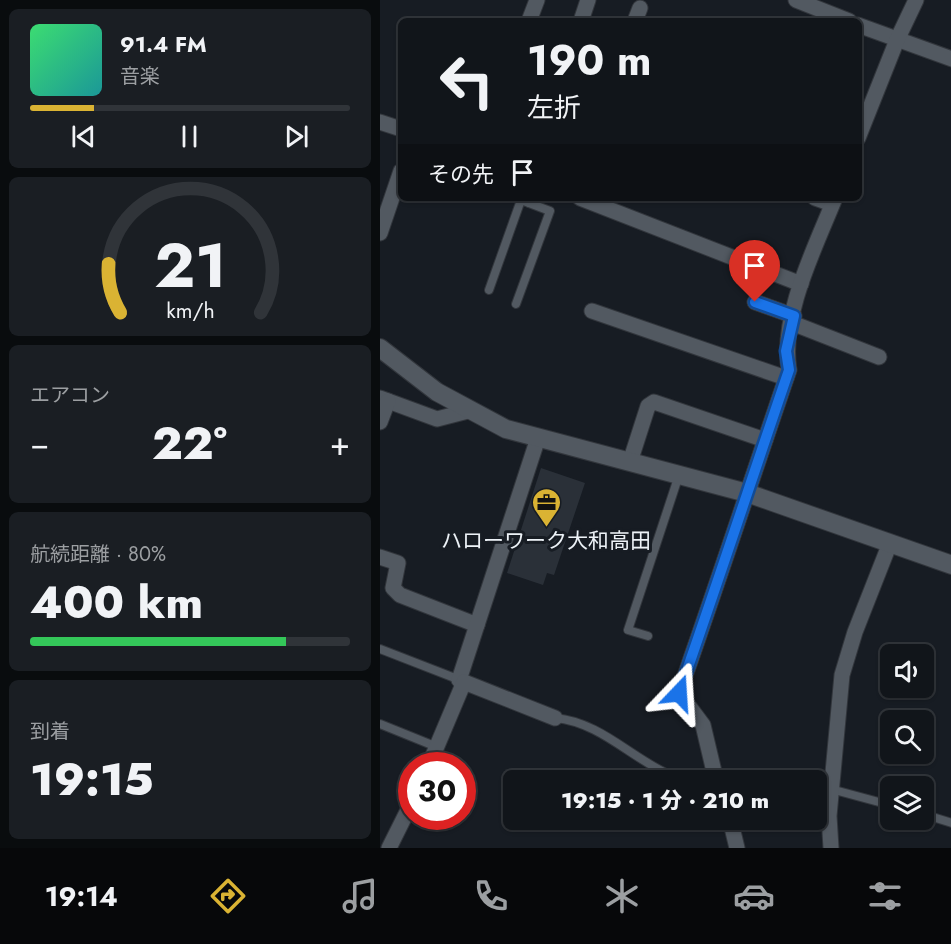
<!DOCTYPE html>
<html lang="ja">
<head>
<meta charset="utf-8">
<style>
	body { margin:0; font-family:Jost,"Noto Sans JP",sans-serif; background:#1a1e23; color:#f1f3f6; height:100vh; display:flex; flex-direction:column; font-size:22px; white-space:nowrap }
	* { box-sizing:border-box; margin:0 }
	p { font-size:20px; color:#9c9fa2 }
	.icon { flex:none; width:33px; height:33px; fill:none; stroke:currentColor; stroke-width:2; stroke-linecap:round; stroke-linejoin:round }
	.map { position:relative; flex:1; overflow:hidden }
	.details { display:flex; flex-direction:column; gap:9px; padding:9px; background:#090c0e; width:380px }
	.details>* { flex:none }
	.top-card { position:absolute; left:18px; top:18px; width:464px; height:183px; border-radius:9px; box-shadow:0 2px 4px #0004,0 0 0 2px #303439; background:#11151a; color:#f1f3f6; overflow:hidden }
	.controls { position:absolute; left:500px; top:644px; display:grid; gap:12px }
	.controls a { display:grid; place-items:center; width:54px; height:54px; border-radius:9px; background:#11151a; box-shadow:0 2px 4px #0004,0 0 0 2px #303439; font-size:30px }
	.speed { position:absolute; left:18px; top:752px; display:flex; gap:12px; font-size:30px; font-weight:700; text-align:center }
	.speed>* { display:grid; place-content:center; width:78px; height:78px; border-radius:50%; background:#11151a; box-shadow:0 2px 4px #0004,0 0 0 2px #303439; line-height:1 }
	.speed .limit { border:9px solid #d22; background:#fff; color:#111 }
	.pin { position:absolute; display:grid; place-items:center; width:51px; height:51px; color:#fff; margin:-62px -26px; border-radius:50% 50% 50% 0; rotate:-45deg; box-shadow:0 0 6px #0007 }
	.pin .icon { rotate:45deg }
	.me { position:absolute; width:66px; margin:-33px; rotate:20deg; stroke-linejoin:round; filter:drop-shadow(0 0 4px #0008) }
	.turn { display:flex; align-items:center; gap:21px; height:126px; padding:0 30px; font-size:27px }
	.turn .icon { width:78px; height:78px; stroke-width:2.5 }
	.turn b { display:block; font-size:42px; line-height:51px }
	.then { display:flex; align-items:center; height:57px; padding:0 30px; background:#0003; gap:12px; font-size:22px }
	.big { font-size:45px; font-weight:800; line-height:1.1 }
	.details .widget { flex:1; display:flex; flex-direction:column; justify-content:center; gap:9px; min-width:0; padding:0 21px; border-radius:9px; background:#1a1e23 }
	.details .dial { align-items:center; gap:0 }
	.dial svg { height:156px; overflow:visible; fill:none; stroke:#303439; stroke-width:7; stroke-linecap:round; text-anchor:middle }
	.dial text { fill:#f1f3f6; stroke:none }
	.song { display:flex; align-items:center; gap:18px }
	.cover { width:72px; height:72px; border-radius:9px; background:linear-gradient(135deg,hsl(140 70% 55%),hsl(180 70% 35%)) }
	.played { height:6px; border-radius:3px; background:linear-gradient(90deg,#dab333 20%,#303439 20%) }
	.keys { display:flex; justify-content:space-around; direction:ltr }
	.heat { display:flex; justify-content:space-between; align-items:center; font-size:33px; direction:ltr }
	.charge { height:9px; border-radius:4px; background:linear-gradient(90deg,#34c759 80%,#303439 0) }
	.trip { position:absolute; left:123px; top:770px; width:324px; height:60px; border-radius:9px; background:#11151a; box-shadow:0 2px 4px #0004,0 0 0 2px #303439; font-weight:800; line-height:60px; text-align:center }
	.tab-bar { display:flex; height:96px; justify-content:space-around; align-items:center; background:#07080a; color:#9c9fa2 }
	.tab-bar .icon { width:42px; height:42px }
	.tab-bar .active { color:#dab333 }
	.tab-bar b { font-size:27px; color:#f1f3f6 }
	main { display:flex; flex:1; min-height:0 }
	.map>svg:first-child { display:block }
</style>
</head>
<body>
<main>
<section class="details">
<div class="widget">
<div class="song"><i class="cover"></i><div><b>91.4 FM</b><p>音楽</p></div></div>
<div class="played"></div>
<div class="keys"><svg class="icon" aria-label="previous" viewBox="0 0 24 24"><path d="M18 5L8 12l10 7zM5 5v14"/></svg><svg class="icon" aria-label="pause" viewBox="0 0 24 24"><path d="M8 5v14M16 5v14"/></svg><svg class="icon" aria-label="next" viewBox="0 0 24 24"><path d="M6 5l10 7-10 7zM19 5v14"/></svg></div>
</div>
<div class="widget dial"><svg viewBox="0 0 100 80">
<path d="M14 69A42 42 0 1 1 86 69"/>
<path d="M14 69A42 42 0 0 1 8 44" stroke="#dab333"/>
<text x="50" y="56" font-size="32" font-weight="700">21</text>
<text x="50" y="72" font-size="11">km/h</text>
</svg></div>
<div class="widget"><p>エアコン</p>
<div class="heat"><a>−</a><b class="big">22°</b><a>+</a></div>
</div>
<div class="widget"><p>航続距離 · 80%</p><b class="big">400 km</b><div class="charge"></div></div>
<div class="widget"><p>到着</p><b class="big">19:15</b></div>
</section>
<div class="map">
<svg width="572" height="848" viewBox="0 0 572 848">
	<rect width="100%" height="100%" fill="#171c23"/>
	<!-- building -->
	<path fill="#2a3038" d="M 161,468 L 205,483 L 174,575 L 167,573 L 163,585 L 127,573 Z"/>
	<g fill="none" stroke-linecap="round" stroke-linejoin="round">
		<defs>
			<g id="lane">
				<path d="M 109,290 L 141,200 L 149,203 L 151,198"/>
				<path d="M 136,304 L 170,211 L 149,203"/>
				<path d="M 268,636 L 248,630 L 299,475"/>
				<path d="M 0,649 L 80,680"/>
				<path d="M 175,718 C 220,722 251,758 290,775 C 299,779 312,779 322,780"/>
				<path d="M 0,724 L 57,747"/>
				<path d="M 402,780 L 411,780"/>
				<path d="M 436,785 L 510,805"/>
				<path d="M 543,814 L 572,823"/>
			</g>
			<g id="street">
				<path d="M 416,0 L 469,21"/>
				<path d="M 149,21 L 157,0"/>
				<path d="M 201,21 L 208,0"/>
				<path d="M 255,21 L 260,8"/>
				<path d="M 478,25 L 572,59"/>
				<path d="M 0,122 L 21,129"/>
				<path d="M 478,138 L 517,40 L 536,0"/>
				<path d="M 200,198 L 421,284"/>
				<path d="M 435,198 L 452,204"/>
				<path d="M 0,233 L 21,171"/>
				<path d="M 375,302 L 414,316"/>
				<path d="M 212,311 L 406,378"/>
				<path d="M 412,323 L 499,357"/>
				<path d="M 0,398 L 57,419 L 88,411"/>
				<path d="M 0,422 L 8,401"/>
				<path d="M 250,462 L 268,406 L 274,402 L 385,440"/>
				<path d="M 0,557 L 18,563 L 13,588 L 20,595 L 97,625"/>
				<path d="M 79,680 L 158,438"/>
				<path d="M 49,765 L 84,682 L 175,718"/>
				<path d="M 336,780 L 323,725 L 299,693 C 337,585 372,478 409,370 C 400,316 435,248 455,198"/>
				<path d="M 350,819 L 357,848"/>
				<path d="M 9,848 L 32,802"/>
				<path d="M 451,848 L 449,816 L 462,675 L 475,632 L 510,543"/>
			</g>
			<path id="secondary" d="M 0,348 L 57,392 L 126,429 L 367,493 L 572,565"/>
		</defs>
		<!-- lane casing -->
		<use href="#lane" stroke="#32363c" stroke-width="10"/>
		<!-- street casing -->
		<use href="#street" stroke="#32363c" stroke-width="17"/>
		<!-- secondary casing -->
		<use href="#secondary" stroke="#32363c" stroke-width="20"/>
		<!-- lane -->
		<use href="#lane" stroke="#525961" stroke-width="8"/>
		<!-- street -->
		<use href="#street" stroke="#525961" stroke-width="15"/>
		<!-- secondary -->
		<use href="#secondary" stroke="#525961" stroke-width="18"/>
	</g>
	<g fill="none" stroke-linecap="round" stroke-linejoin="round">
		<defs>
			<path id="route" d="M 299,693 C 337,585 372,478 409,370 L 406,351 L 414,316 L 375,302"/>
		</defs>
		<!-- route casing -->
		<use href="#route" stroke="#114b97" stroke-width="15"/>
		<!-- route -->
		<use href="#route" stroke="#1a73e8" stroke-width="10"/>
	</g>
	<!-- icons -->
	<defs>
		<symbol id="office-pin" viewBox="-11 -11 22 30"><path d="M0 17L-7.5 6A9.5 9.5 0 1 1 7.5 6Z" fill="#dab333" stroke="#171c23"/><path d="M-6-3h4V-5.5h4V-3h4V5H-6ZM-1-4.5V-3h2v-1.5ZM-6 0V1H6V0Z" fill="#111"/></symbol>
	</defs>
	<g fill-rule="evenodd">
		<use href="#office-pin" x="150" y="486" width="33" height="45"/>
	</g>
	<g text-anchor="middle" stroke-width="6" stroke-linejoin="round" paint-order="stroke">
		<!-- poi labels -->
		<g font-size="21" fill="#edf2f7" stroke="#171c23">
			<text x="166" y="548">ハローワーク大和高田</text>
		</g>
	</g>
</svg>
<div class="controls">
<a><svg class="icon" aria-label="sound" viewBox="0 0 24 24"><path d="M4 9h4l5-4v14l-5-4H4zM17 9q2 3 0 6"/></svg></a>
<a><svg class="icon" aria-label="search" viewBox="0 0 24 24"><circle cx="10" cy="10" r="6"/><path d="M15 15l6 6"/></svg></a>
<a><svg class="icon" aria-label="layers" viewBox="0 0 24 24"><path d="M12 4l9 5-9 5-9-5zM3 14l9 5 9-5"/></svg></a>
</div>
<div class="speed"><div class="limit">30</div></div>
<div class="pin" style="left:375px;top:302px;background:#d93025"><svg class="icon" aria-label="arrive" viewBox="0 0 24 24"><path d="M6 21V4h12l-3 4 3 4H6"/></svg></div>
<svg class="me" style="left:299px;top:693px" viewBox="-20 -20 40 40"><path d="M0-17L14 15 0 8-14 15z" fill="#1a73e8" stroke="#fff" stroke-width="4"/></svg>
<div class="trip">19:15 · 1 分 · 210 m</div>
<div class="top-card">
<div class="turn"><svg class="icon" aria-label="left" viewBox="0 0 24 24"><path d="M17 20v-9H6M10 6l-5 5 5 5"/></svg><div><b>190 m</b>左折</div></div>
<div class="then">その先<svg class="icon" aria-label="arrive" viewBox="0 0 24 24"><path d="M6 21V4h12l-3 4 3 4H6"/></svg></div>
</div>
</div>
</main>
<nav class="tab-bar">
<b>19:14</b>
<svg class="icon active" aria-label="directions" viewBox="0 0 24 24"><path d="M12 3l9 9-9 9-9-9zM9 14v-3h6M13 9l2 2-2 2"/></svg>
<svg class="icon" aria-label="music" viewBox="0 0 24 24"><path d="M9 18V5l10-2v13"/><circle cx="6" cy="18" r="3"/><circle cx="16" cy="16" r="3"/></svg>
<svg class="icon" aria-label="phone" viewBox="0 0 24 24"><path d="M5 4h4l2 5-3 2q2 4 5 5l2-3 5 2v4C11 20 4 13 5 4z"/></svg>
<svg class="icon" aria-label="climate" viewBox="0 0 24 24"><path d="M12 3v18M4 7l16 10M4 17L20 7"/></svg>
<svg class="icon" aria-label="car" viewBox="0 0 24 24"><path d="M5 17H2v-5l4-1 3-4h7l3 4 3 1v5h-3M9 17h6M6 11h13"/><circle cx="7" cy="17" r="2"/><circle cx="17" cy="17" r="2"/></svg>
<svg class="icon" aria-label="filters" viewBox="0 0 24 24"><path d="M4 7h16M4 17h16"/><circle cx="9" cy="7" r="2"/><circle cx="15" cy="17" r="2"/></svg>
</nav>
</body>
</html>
